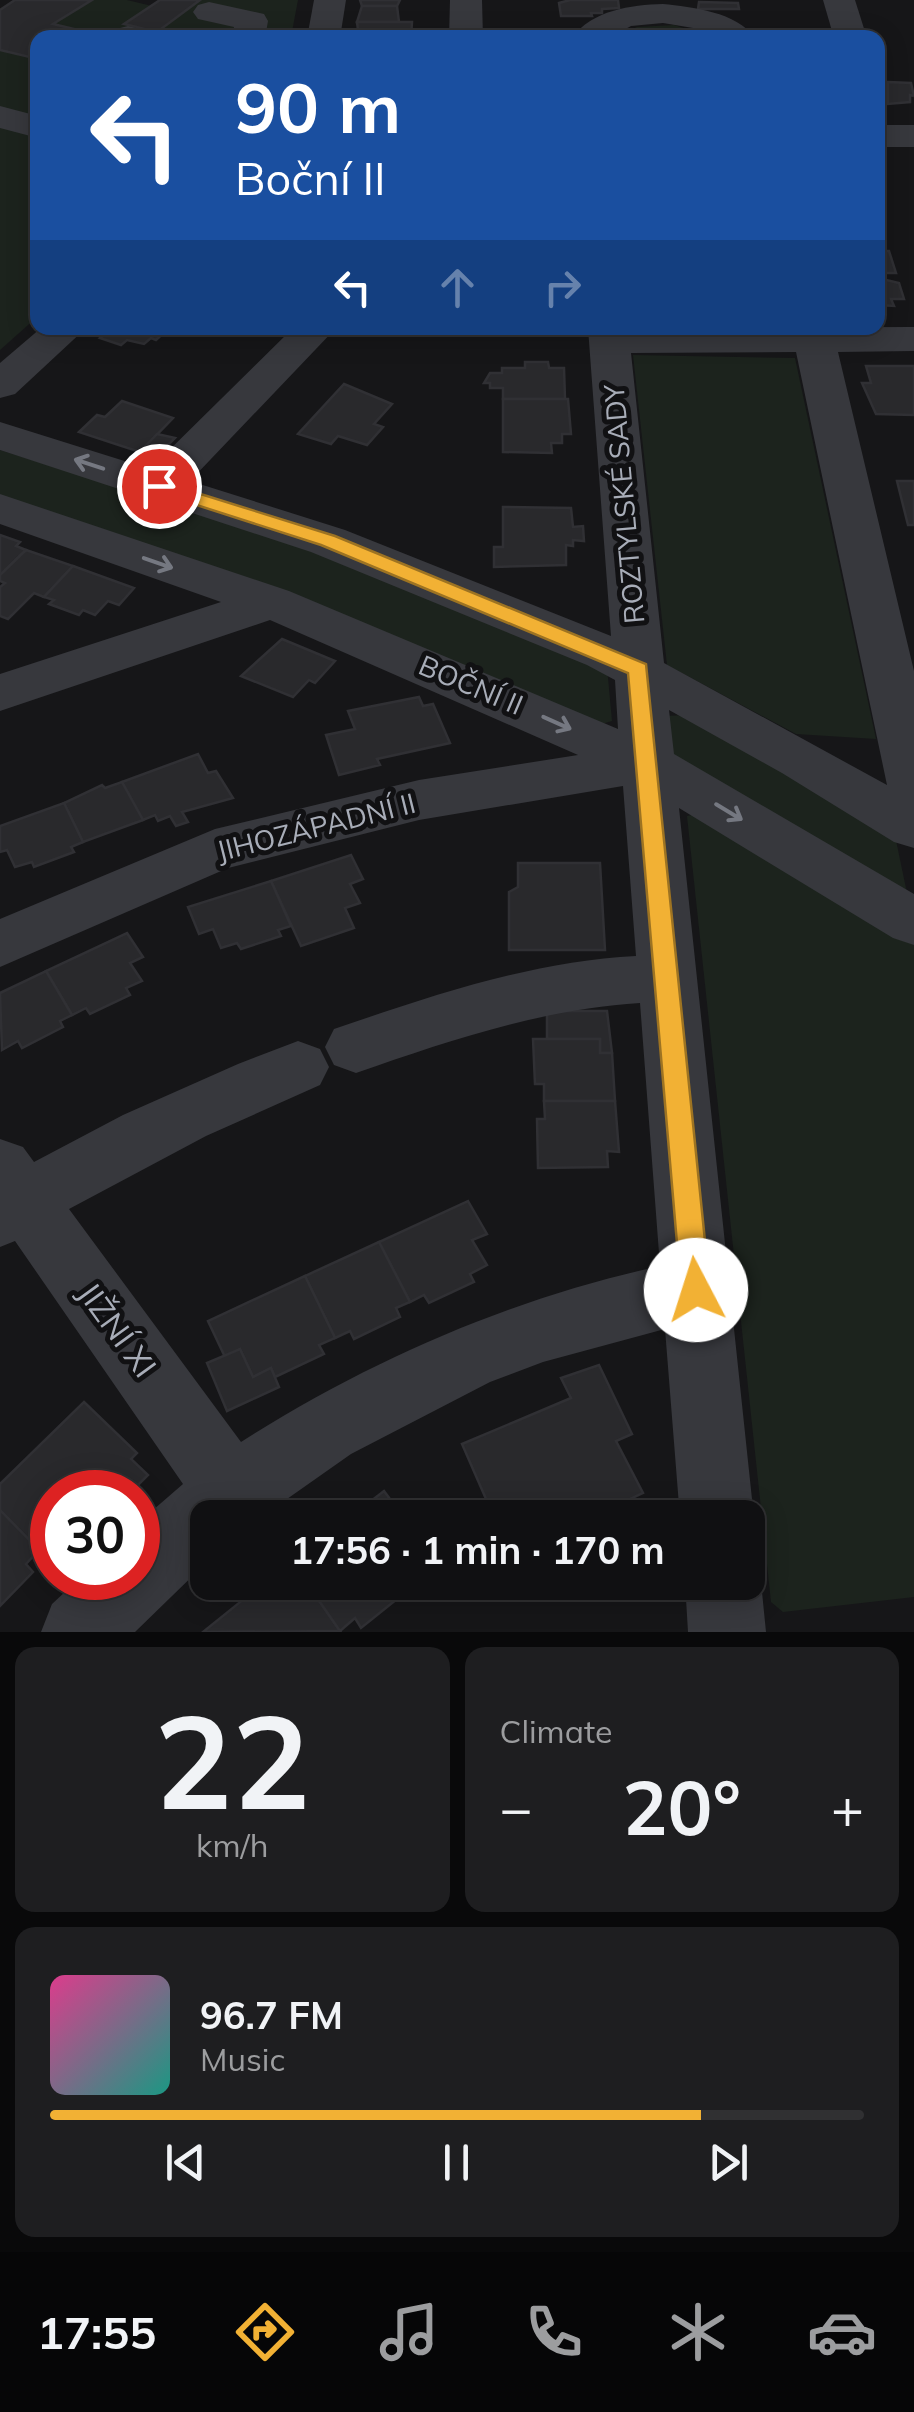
<!DOCTYPE html>
<html lang="en">
<head>
<meta charset="utf-8">
<style>
	body { margin:0; font-family:Mulish,sans-serif; background:#1e1e20; color:#f1f3f6; height:100vh; display:flex; flex-direction:column; font-size:38px; white-space:nowrap }
	* { box-sizing:border-box; margin:0 }
	p { font-size:32px; color:#9c9d9f }
	.icon { flex:none; width:55px; height:55px; fill:none; stroke:currentColor; stroke-width:2; stroke-linecap:round; stroke-linejoin:round }
	.map { position:relative; height:1632px; overflow:hidden }
	.drawer { display:flex; flex-direction:column; gap:15px; padding:15px; background:#09090a; flex:1 }
	.drawer>* { flex:none }
	.hud { position:absolute; left:30px; top:30px; width:855px; height:305px; border-radius:20px; box-shadow:0 5px 25px #0003,0 0 0 2px #303032; background:#1a4fa0; color:#fff; overflow:hidden }
	.speed { position:absolute; left:30px; top:1470px; display:flex; gap:20px; font-size:50px; font-weight:700; text-align:center }
	.speed>* { display:grid; place-content:center; width:130px; height:130px; border-radius:50%; background:#101012; box-shadow:0 5px 25px #0003,0 0 0 2px #303032; line-height:1 }
	.speed .limit { border:15px solid #d22; background:#fff; color:#111 }
	.pin { position:absolute; display:grid; place-items:center; width:85px; height:85px; color:#fff; margin:-42px; border:5px solid #fff; border-radius:50%; box-shadow:0 2px 10px #0007 }
	.me { position:absolute; width:110px; margin:-55px; rotate:355deg; stroke-linejoin:round; filter:drop-shadow(0 0 8px #0008) }
	.turn { display:flex; align-items:center; gap:35px; height:210px; padding:0 40px; font-size:45px }
	.turn .icon { width:130px; height:130px; stroke-width:2.5 }
	.turn b { display:block; font-size:70px; line-height:85px }
	.lanes { display:flex; align-items:center; height:95px; padding:0 40px; background:#0003; justify-content:center; gap:50px; direction:ltr }
	.lanes .off { opacity:.35 }
	.big { font-size:75px; font-weight:700; line-height:1.1 }
	.drawer .tile { flex:1; display:flex; flex-direction:column; justify-content:center; gap:15px; min-width:0; padding:0 35px; border-radius:20px; background:#1e1e20 }
	.drawer .dial { align-items:center; gap:0 }
	.dial b { font-size:130px; line-height:1 }
	.song { display:flex; align-items:center; gap:30px }
	.cover { width:120px; height:120px; border-radius:15px; background:linear-gradient(135deg,hsl(330 70% 55%),hsl(170 70% 35%)) }
	.played { height:10px; border-radius:5px; background:linear-gradient(90deg,#f2b134 80%,#303032 80%) }
	.keys { display:flex; justify-content:space-around; direction:ltr }
	.heat { display:flex; justify-content:space-between; align-items:center; font-size:55px; direction:ltr }
	.drawer .tiles { flex:1; display:grid; gap:15px; grid-template-columns:1fr 1fr }
	.tile:last-child { grid-column:span 2 }
	.trip { position:absolute; left:190px; top:1500px; width:575px; height:100px; border-radius:20px; background:#101012; box-shadow:0 5px 25px #0003,0 0 0 2px #303032; font-weight:700; line-height:100px; text-align:center }
	.tabs { display:flex; height:160px; justify-content:space-around; align-items:center; background:#060607; color:#9c9d9f }
	.tabs .icon { width:70px; height:70px }
	.tabs .selected { color:#f2b134 }
	.tabs b { font-size:45px; color:#f1f3f6 }
	.map>svg:first-child { display:block }
</style>
</head>
<body>
<div class="map">
<svg width="914" height="1632" viewBox="0 0 914 1632">
	<rect width="100%" height="100%" fill="#161618"/>
	<!-- green -->
	<g fill="#1c231d">
		<path d="M 92,0 L 127,0 L 152,6 L 157,32 L 200,0 L 298,0 L 291,37 L 101,37 L 53,24 Z"/>
		<path d="M 674,25 L 714,38 L 609,38 L 637,27 Z"/>
		<path d="M 0,50 L 38,59 L 37,317 L 0,350 Z"/>
		<path d="M 633,355 L 795,358 L 876,739 L 796,734 L 667,665 Z"/>
		<path d="M 0,450 L 317,549 L 607,667 L 612,721 L 598,725 L 0,495 Z"/>
		<path d="M 690,715 L 893,826 L 907,893 L 669,765 L 663,716 Z"/>
		<path d="M 696,814 L 914,942 L 914,1597 L 783,1612 L 771,1602 L 687,816 Z"/>
	</g>
	<!-- building -->
	<g fill="#29292c" stroke="#303034" stroke-width="2.5">
		<path d="M 15,0 L 92,0 L 53,24 L 103,36 L 38,38 L 38,59 L 0,50 L 0,10 Z"/>
		<path d="M 160,0 L 200,0 L 157,32 L 124,24 Z"/>
		<path d="M 360,0 L 400,0 L 397,6 L 362,6 Z"/>
		<path d="M 570,0 L 618,0 L 619,8 L 602,9 L 602,13 L 591,13 L 592,16 L 561,16 L 559,3 Z"/>
		<path d="M 699,2 L 738,3 L 739,9 L 698,9 Z"/>
		<path d="M 362,6 L 397,6 L 399,22 L 357,22 Z"/>
		<path d="M 357,22 L 412,22 L 411,38 L 359,38 Z"/>
		<path d="M 888,82 L 911,83 L 914,96 L 910,95 L 910,102 L 888,104 Z"/>
		<path d="M 878,251 L 889,251 L 896,273 L 884,273 L 885,278 L 878,278 Z"/>
		<path d="M 878,278 L 899,283 L 904,299 L 891,299 L 894,306 L 878,305 Z"/>
		<path d="M 112,328 L 169,328 L 156,340 L 151,338 L 144,344 L 127,340 L 121,345 L 100,338 Z"/>
		<path d="M 525,362 L 548,362 L 549,368 L 564,368 L 565,399 L 503,399 L 503,388 L 490,388 L 490,383 L 484,383 L 490,373 L 502,373 L 502,368 L 525,368 Z"/>
		<path d="M 866,366 L 914,366 L 914,415 L 876,414 L 862,383 L 871,383 Z"/>
		<path d="M 344,384 L 392,404 L 374,424 L 383,427 L 367,445 L 338,436 L 331,444 L 298,434 Z"/>
		<path d="M 503,399 L 568,399 L 571,434 L 562,434 L 562,443 L 551,443 L 552,453 L 503,452 Z"/>
		<path d="M 122,401 L 173,418 L 140,452 L 79,432 L 97,415 L 105,417 Z"/>
		<path d="M 157,434 L 175,438 L 157,456 L 140,452 Z"/>
		<path d="M 897,481 L 914,481 L 914,525 L 908,525 Z"/>
		<path d="M 503,507 L 571,508 L 573,527 L 583,526 L 584,541 L 573,540 L 573,546 L 566,545 L 566,565 L 494,567 L 494,547 L 503,547 Z"/>
		<path d="M 0,535 L 20,542 L 16,546 L 26,550 L 0,575 Z"/>
		<path d="M 26,550 L 73,566 L 44,597 L 34,593 L 8,619 L 0,616 L 0,587 L 5,583 L 0,581 L 0,575 Z"/>
		<path d="M 73,566 L 134,588 L 119,605 L 108,601 L 95,615 L 83,610 L 79,615 L 49,604 L 54,600 L 44,597 Z"/>
		<path d="M 282,639 L 335,661 L 315,683 L 309,680 L 293,697 L 241,676 Z"/>
		<path d="M 419,697 L 423,706 L 433,704 L 450,743 L 377,759 L 380,765 L 339,775 L 326,735 L 355,729 L 348,711 Z"/>
		<path d="M 198,754 L 208,773 L 216,771 L 233,798 L 182,812 L 188,822 L 176,826 L 170,816 L 158,821 L 155,815 L 143,820 L 122,782 Z"/>
		<path d="M 122,782 L 143,820 L 83,842 L 64,803 L 102,785 L 105,788 Z"/>
		<path d="M 64,803 L 83,842 L 71,847 L 74,852 L 34,867 L 32,862 L 15,867 L 7,850 L 0,852 L 0,826 Z"/>
		<path d="M 351,855 L 363,879 L 350,884 L 360,903 L 345,908 L 354,928 L 301,946 L 271,881 Z"/>
		<path d="M 518,863 L 600,863 L 605,950 L 509,950 L 509,892 L 518,887 Z"/>
		<path d="M 271,881 L 291,926 L 278,930 L 281,936 L 241,949 L 237,943 L 221,948 L 213,929 L 199,934 L 188,907 Z"/>
		<path d="M 127,933 L 143,957 L 130,963 L 142,981 L 126,988 L 130,995 L 90,1014 L 86,1008 L 72,1015 L 46,971 Z"/>
		<path d="M 46,971 L 72,1015 L 60,1021 L 63,1027 L 22,1048 L 18,1041 L 2,1050 L 0,993 Z"/>
		<path d="M 547,1011 L 607,1011 L 612,1053 L 600,1053 L 600,1039 L 547,1039 Z"/>
		<path d="M 533,1039 L 600,1039 L 600,1053 L 612,1053 L 615,1101 L 544,1101 L 544,1084 L 535,1084 Z"/>
		<path d="M 544,1101 L 615,1101 L 619,1152 L 607,1151 L 608,1167 L 538,1168 L 537,1119 L 545,1119 Z"/>
		<path d="M 468,1201 L 487,1234 L 472,1240 L 487,1265 L 470,1274 L 474,1282 L 429,1303 L 424,1295 L 410,1302 L 379,1242 Z"/>
		<path d="M 379,1242 L 410,1302 L 396,1308 L 400,1317 L 354,1339 L 350,1331 L 335,1338 L 305,1276 Z"/>
		<path d="M 305,1276 L 335,1338 L 319,1345 L 324,1354 L 275,1377 L 271,1368 L 253,1377 L 240,1349 L 225,1357 L 208,1321 Z"/>
		<path d="M 240,1349 L 253,1377 L 271,1368 L 279,1387 L 227,1411 L 207,1363 Z"/>
		<path d="M 599,1365 L 632,1434 L 616,1441 L 643,1493 L 590,1518 L 484,1518 L 475,1505 L 486,1499 L 462,1444 L 571,1398 L 561,1378 Z"/>
		<path d="M 84,1402 L 137,1453 L 131,1459 L 148,1475 L 131,1492 L 52,1492 L 52,1537 L 39,1550 L 0,1510 L 0,1484 Z"/>
		<path d="M 384,1491 L 404,1518 L 349,1518 Z"/>
		<path d="M 0,1510 L 39,1550 L 26,1564 L 33,1572 L 0,1606 Z"/>
		<path d="M 265,1582 L 306,1582 L 340,1631 L 203,1632 Z"/>
		<path d="M 306,1582 L 401,1582 L 407,1591 L 361,1628 L 355,1618 L 340,1631 Z"/>
	</g>
	<g fill="none" stroke-linecap="round" stroke-linejoin="round">
		<!-- minor -->
		<g fill="#37383d" fill-rule="evenodd">
			<path d="M 314,0 L 346,0 L 340,38 L 307,38 Z"/>
			<path d="M 450,0 L 482,0 L 483,38 L 449,38 Z"/>
			<path d="M 823,0 L 855,0 L 867,38 L 834,38 Z"/>
			<path d="M 209,2 L 264,14 L 268,21 L 265,38 L 232,38 L 234,27 L 198,19 L 193,12 L 198,5 Z"/>
			<path d="M 663,4 C 692,7 737,12 755,38 L 715,38 L 693,28 L 663,23 L 631,26 L 609,38 L 572,38 C 592,10 631,5 663,4 Z"/>
			<path d="M 128,26 L 140,29 L 144,36 L 110,38 L 116,29 Z"/>
			<path d="M 0,106 L 38,116 L 38,138 L 0,128 Z"/>
			<rect x="878" y="125" width="36" height="22"/>
			<path d="M 914,327 L 914,351 L 838,352 L 914,671 L 914,848 L 894,842 L 782,773 L 669,710 L 674,754 L 914,894 L 914,945 L 893,938 L 679,808 L 754,1518 L 748,1535 L 748,1518 L 680,1518 L 665,1329 L 543,1362 L 490,1382 L 351,1454 L 260,1518 L 208,1518 L 208,1561 L 135,1632 L 41,1632 L 52,1604 L 80,1578 L 138,1578 L 138,1523 L 183,1484 L 15,1241 L 0,1247 L 0,1139 L 23,1147 L 34,1162 L 123,1115 L 238,1064 L 298,1041 L 320,1049 L 329,1067 L 320,1085 L 206,1136 L 69,1209 L 241,1442 C 370,1360 510,1299 660,1266 L 640,1003 C 542,1009 448,1041 356,1073 L 334,1065 L 325,1047 L 334,1029 C 431,996 533,961 636,956 L 623,786 L 419,820 L 228,868 L 0,967 L 0,919 L 215,829 L 419,780 L 578,755 L 270,620 L 0,711 L 0,674 L 221,602 L 0,524 L 0,494 L 289,591 L 618,729 L 615,680 L 587,665 L 311,552 L 0,450 L 0,422 L 150,469 L 293,328 L 336,328 L 190,481 L 345,530 L 611,636 L 588,328 ZM 796,352 L 887,785 L 664,663 L 631,353 Z"/>
			<path d="M 41,328 L 86,328 L 15,394 L 0,398 L 0,363 Z"/>
			<path d="M 748,1554 L 761,1582 L 766,1632 L 688,1632 L 685,1582 L 748,1582 Z"/>
		</g>
	</g>
	<!-- one-way arrows -->
	<defs><path id="oneway-shaft" d="M-6 0H5M1.5-3L5.5 0L1.5 3" fill="none" stroke-width="1.6" stroke-linecap="round" stroke-linejoin="round" transform="scale(2.5)"/></defs>
	<g stroke="#757881">
		<use href="#oneway-shaft" transform="translate(89 464) rotate(-162)"/>
		<use href="#oneway-shaft" transform="translate(158 563) rotate(19)"/>
		<use href="#oneway-shaft" transform="translate(557 723) rotate(24)"/>
		<use href="#oneway-shaft" transform="translate(729 812) rotate(31)"/>
	</g>
	<!-- route -->
	<path fill="#f2b134" stroke="#9d7322" stroke-width="2.5" d="M 159,481 L 335,536 L 646,664 L 710,1290 L 705,1299 L 696,1303 L 686,1299 L 681,1290 L 628,673 L 321,545 L 153,491 L 153,482 Z"/>
	<g text-anchor="middle" stroke-width="10" stroke-linejoin="round" paint-order="stroke">
		<!-- street labels -->
		<g font-size="28" fill="#a8adb8" stroke="#111113">
			<text transform="translate(624 504) rotate(-95)" y="10">ROZTYLSKÉ SADY</text>
			<text transform="translate(471 685) rotate(23)" y="10">BOČNÍ II</text>
			<text transform="translate(316 827) rotate(-14)" y="10">JIHOZÁPADNÍ II</text>
		</g>
		<!-- near-street labels -->
		<g font-size="32" fill="#a8adb8" stroke="#111113">
			<text transform="translate(117 1330) rotate(54)" y="11">JIŽNÍ XI</text>
		</g>
	</g>
</svg>
<div class="speed"><div class="limit">30</div></div>
<div class="pin" style="left:159px;top:486px;background:#d93025"><svg class="icon" aria-label="arrive" viewBox="0 0 24 24"><path d="M6 21V4h12l-3 4 3 4H6"/></svg></div>
<svg class="me" style="left:696px;top:1290px" viewBox="-20 -20 40 40"><circle r="19" fill="#fff"/><path d="M0-13L10 11 0 6-10 11z" fill="#f2b134"/></svg>
<div class="trip">17:56 · 1 min · 170 m</div>
<div class="hud">
<div class="turn"><svg class="icon" aria-label="left" viewBox="0 0 24 24"><path d="M17 20v-9H6M10 6l-5 5 5 5"/></svg><div><b>90 m</b>Boční II</div></div>
<div class="lanes"><svg class="icon" aria-label="left" viewBox="0 0 24 24"><path d="M17 20v-9H6M10 6l-5 5 5 5"/></svg><svg class="icon off" aria-label="ahead" viewBox="0 0 24 24"><path d="M12 20V5M6 11l6-6 6 6"/></svg><svg class="icon off" aria-label="right" viewBox="0 0 24 24"><path d="M7 20v-9h11M14 6l5 5-5 5"/></svg></div>
</div>
</div>
<section class="drawer">
<div class="tiles">
<div class="tile dial"><b>22</b><p>km/h</p></div>
<div class="tile"><p>Climate</p>
<div class="heat"><a>−</a><b class="big">20°</b><a>+</a></div>
</div>
<div class="tile">
<div class="song"><i class="cover"></i><div><b>96.7 FM</b><p>Music</p></div></div>
<div class="played"></div>
<div class="keys"><svg class="icon" aria-label="previous" viewBox="0 0 24 24"><path d="M18 5L8 12l10 7zM5 5v14"/></svg><svg class="icon" aria-label="pause" viewBox="0 0 24 24"><path d="M8 5v14M16 5v14"/></svg><svg class="icon" aria-label="next" viewBox="0 0 24 24"><path d="M6 5l10 7-10 7zM19 5v14"/></svg></div>
</div>
</div>
</section>
<nav class="tabs">
<b>17:55</b>
<svg class="icon selected" aria-label="directions" viewBox="0 0 24 24"><path d="M12 3l9 9-9 9-9-9zM9 14v-3h6M13 9l2 2-2 2"/></svg>
<svg class="icon" aria-label="music" viewBox="0 0 24 24"><path d="M9 18V5l10-2v13"/><circle cx="6" cy="18" r="3"/><circle cx="16" cy="16" r="3"/></svg>
<svg class="icon" aria-label="phone" viewBox="0 0 24 24"><path d="M5 4h4l2 5-3 2q2 4 5 5l2-3 5 2v4C11 20 4 13 5 4z"/></svg>
<svg class="icon" aria-label="climate" viewBox="0 0 24 24"><path d="M12 3v18M4 7l16 10M4 17L20 7"/></svg>
<svg class="icon" aria-label="car" viewBox="0 0 24 24"><path d="M5 17H2v-5l4-1 3-4h7l3 4 3 1v5h-3M9 17h6M6 11h13"/><circle cx="7" cy="17" r="2"/><circle cx="17" cy="17" r="2"/></svg>
</nav>
</body>
</html>
